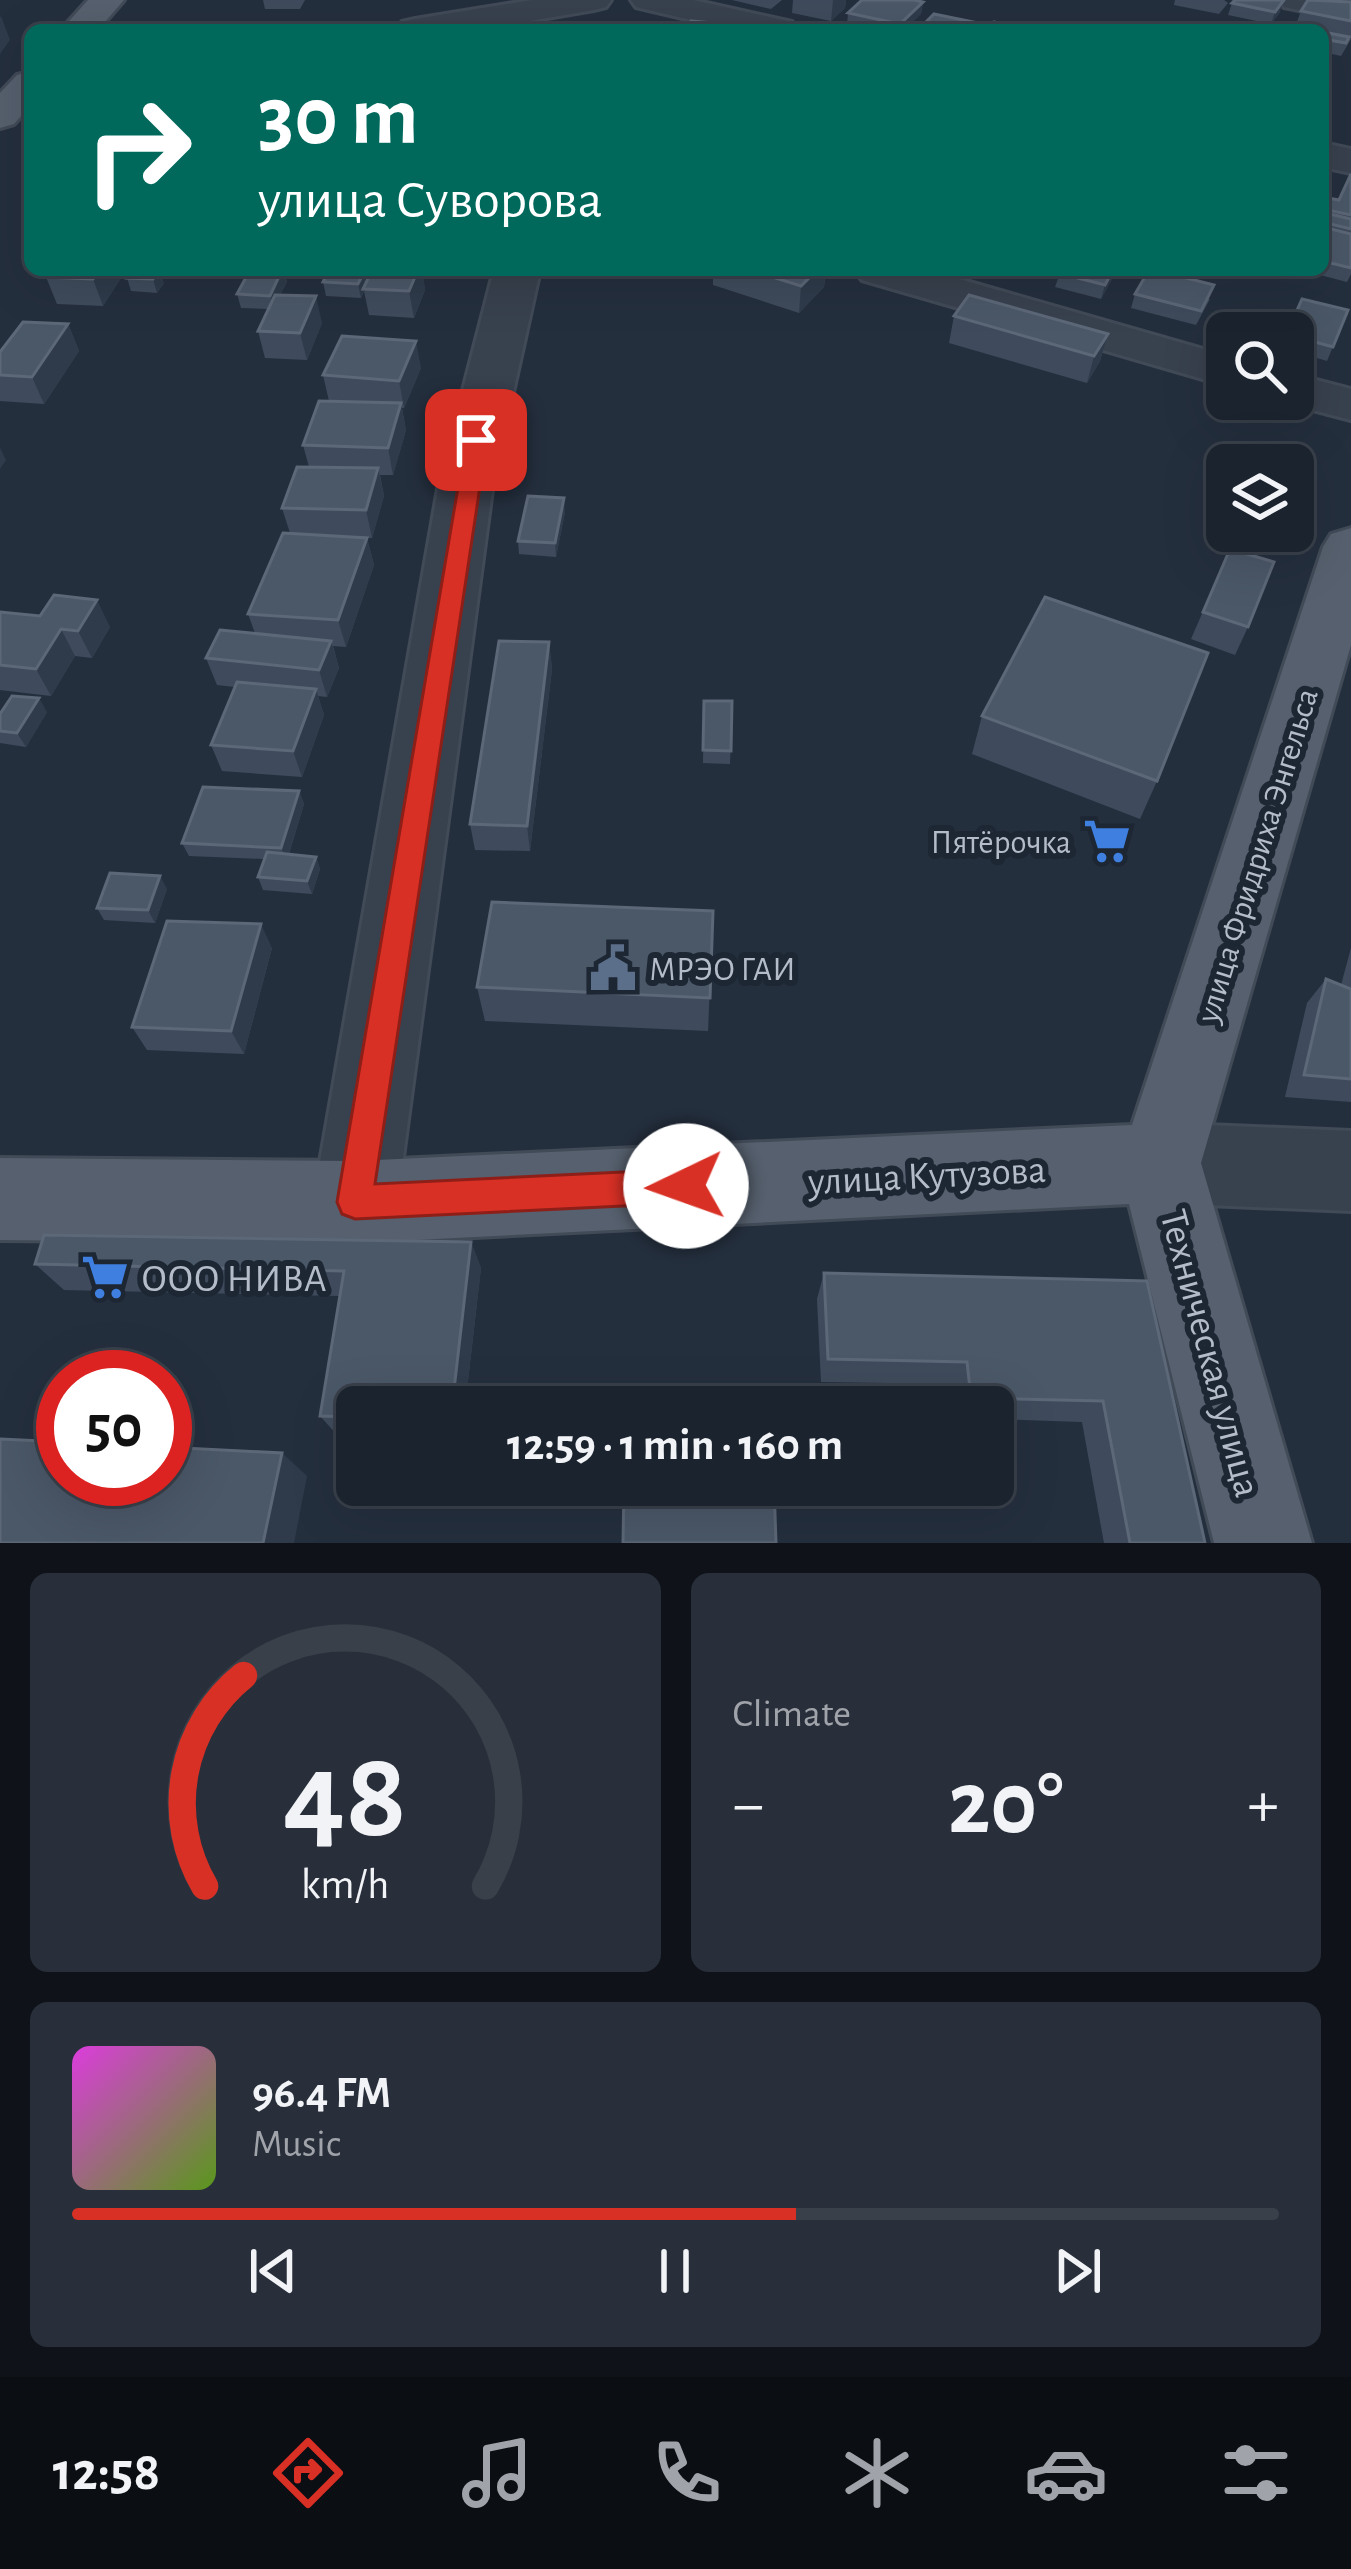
<!DOCTYPE html>
<html lang="en">
<head>
<meta charset="utf-8">
<style>
	body { margin:0; font-family:"Alegreya Sans",sans-serif; background:#282f3a; color:#f1f3f6; height:100vh; display:flex; flex-direction:column; font-size:45px; white-space:nowrap }
	* { box-sizing:border-box; margin:0 }
	p { font-size:39px; color:#a0a4aa }
	.icon { flex:none; width:66px; height:66px; fill:none; stroke:currentColor; stroke-width:2; stroke-linecap:round; stroke-linejoin:round }
	.map { position:relative; height:1543px; overflow:hidden }
	.side { display:flex; flex-direction:column; gap:30px; padding:30px; background:#0f1319; flex:1 }
	.side>* { flex:none }
	.banner { position:absolute; left:24px; top:24px; width:1305px; height:252px; border-radius:18px; box-shadow:0 12px 48px #0002,0 0 0 3px #39404a; background:#00695c; color:#fff; overflow:hidden }
	.buttons { position:absolute; left:1206px; top:312px; display:grid; gap:24px }
	.buttons a { display:grid; place-items:center; width:108px; height:108px; border-radius:18px; background:#1b232e; box-shadow:0 12px 48px #0002,0 0 0 3px #39404a; font-size:60px }
	.speed { position:absolute; left:36px; top:1350px; display:flex; gap:24px; font-size:60px; font-weight:700; text-align:center }
	.speed>* { display:grid; place-content:center; width:156px; height:156px; border-radius:50%; background:#1b232e; box-shadow:0 12px 48px #0002,0 0 0 3px #39404a; line-height:1 }
	.speed .limit { border:18px solid #d22; background:#fff; color:#111 }
	.pin { position:absolute; display:grid; place-items:center; width:102px; height:102px; color:#fff; margin:-51px; border-radius:24px; box-shadow:0 6px 18px #0006 }
	.me { position:absolute; width:132px; margin:-66px; rotate:267deg; stroke-linejoin:round; filter:drop-shadow(0 0 9px #0008) }
	.turn { display:flex; align-items:center; gap:42px; height:252px; padding:0 36px; font-size:54px }
	.turn .icon { width:156px; height:156px; stroke-width:2.5 }
	.turn b { display:block; font-size:84px; line-height:102px }
	.big { font-size:90px; font-weight:700; line-height:1.1 }
	.side .widget { flex:1; display:flex; flex-direction:column; justify-content:center; gap:18px; min-width:0; padding:0 42px; border-radius:18px; background:#282f3a }
	.side .dial { align-items:center; gap:0 }
	.dial svg { height:312px; overflow:visible; fill:none; stroke:#39404a; stroke-width:7; stroke-linecap:round; text-anchor:middle }
	.dial text { fill:#f1f3f6; stroke:none }
	.song { display:flex; align-items:center; gap:36px }
	.cover { width:144px; height:144px; border-radius:18px; background:linear-gradient(135deg,hsl(300 70% 55%),hsl(90 70% 35%)) }
	.played { height:12px; border-radius:6px; background:linear-gradient(90deg,#d93025 60%,#39404a 60%) }
	.keys { display:flex; justify-content:space-around; direction:ltr }
	.heat { display:flex; justify-content:space-between; align-items:center; font-size:66px; direction:ltr }
	.side .tiles { flex:1; display:grid; gap:30px; grid-template-columns:1fr 1fr }
	.widget:last-child { grid-column:span 2 }
	.trip { position:absolute; left:336px; top:1386px; width:678px; height:120px; border-radius:18px; background:#1b232e; box-shadow:0 12px 48px #0002,0 0 0 3px #39404a; font-weight:700; line-height:120px; text-align:center }
	.dock { display:flex; height:192px; justify-content:space-around; align-items:center; background:#0b0e12; color:#a0a4aa }
	.dock .icon { width:84px; height:84px }
	.dock .on { color:#d93025 }
	.dock b { font-size:54px; color:#f1f3f6 }
	.map>svg:first-child { display:block }
</style>
</head>
<body>
<div class="map">
<svg width="1351" height="1543" viewBox="0 0 1351 1543">
	<rect width="100%" height="100%" fill="#242f3e"/>
	<g fill="none" stroke-linecap="round" stroke-linejoin="round">
		<defs>
			<g id="minor">
				<path d="M 532,0 L 611,0 L 606,7 L 594,10 L 478,30 L 397,30 L 402,22 L 415,19 Z"/>
				<path d="M 631,0 L 693,0 L 792,22 L 797,30 L 733,30 L 636,7 Z"/>
				<path d="M 1279,0 L 1351,1 L 1351,21 L 1284,7 Z"/>
				<path d="M 1323,143 L 1351,149 L 1351,173 L 1323,167 Z"/>
				<path d="M 494,270 L 540,270 L 493,483 L 397,1202 L 385,1231 L 355,1243 L 325,1231 L 313,1202 L 439,483 Z"/>
				<path d="M 855,270 L 928,270 L 1227,356 L 1227,386 L 862,280 Z"/>
				<path d="M 1293,374 L 1351,389 L 1351,420 L 1275,400 L 1293,399 Z"/>
				<path d="M 1160,1123 L 1351,1131 L 1351,1211 L 1160,1203 L 1131,1191 L 1119,1163 L 1131,1135 Z"/>
			</g>
			<g id="major">
				<path d="M 88,0 L 124,0 L 98,30 L 61,30 Z"/>
				<path d="M 30,72 L 30,106 L 14,124 L 0,128 L 0,93 L 17,75 Z"/>
				<path d="M 1351,528 L 1351,645 L 1201,1163 L 1312,1543 L 1214,1543 L 1129,1204 L 355,1243 L 0,1240 L 0,1158 L 355,1161 L 1132,1125 L 1323,547 L 1331,534 Z"/>
			</g>
		</defs>
		<!-- minor casing -->
		<use href="#minor" stroke="#414a57" stroke-width="6"/>
		<!-- major casing -->
		<use href="#major" stroke="#414a57" stroke-width="6"/>
		<!-- minor -->
		<use href="#minor" fill="#38414e" fill-rule="evenodd"/>
		<!-- major -->
		<use href="#major" fill="#56606e" fill-rule="evenodd"/>
	</g>
	<!-- wall -->
	<g fill="#3f4b5c">
		<path d="M 263,0 L 305,0 L 300,9 L 265,9 Z"/>
		<path d="M 732,0 L 782,0 L 771,9 Z"/>
		<path d="M 793,0 L 846,0 L 845,8 L 831,21 L 792,13 Z"/>
		<path d="M 1175,0 L 1224,0 L 1228,3 L 1219,14 L 1174,5 Z"/>
		<path d="M 923,2 L 921,14 L 904,30 L 871,30 L 847,25 L 848,13 Z"/>
		<path d="M 1351,2 L 1351,39 L 1341,56 L 1323,52 L 1323,30 L 1294,30 L 1301,11 Z"/>
		<path d="M 1232,3 L 1280,12 L 1271,24 L 1228,15 Z"/>
		<path d="M 1351,174 L 1351,274 L 1347,282 L 1301,270 L 1323,270 L 1323,227 L 1325,224 L 1323,223 L 1323,197 L 1339,200 Z"/>
		<path d="M 51,270 L 126,270 L 103,306 L 57,304 L 46,277 Z"/>
		<path d="M 132,270 L 164,283 L 157,293 L 131,291 L 127,278 Z"/>
		<path d="M 250,270 L 284,270 L 287,282 L 280,295 L 322,323 L 307,360 L 265,358 L 258,331 L 268,309 L 241,308 L 237,294 Z"/>
		<path d="M 372,270 L 439,270 L 437,277 L 423,276 L 425,290 L 414,318 L 369,315 L 364,291 L 361,298 L 326,296 L 323,282 L 364,272 L 366,283 Z"/>
		<path d="M 713,270 L 826,270 L 824,287 L 799,313 L 713,285 Z"/>
		<path d="M 1061,270 L 1117,270 L 1101,299 L 1055,287 Z"/>
		<path d="M 1135,294 L 1210,299 L 1196,325 L 1131,308 Z"/>
		<path d="M 1348,310 L 1327,361 L 1293,351 L 1293,333 Z"/>
		<path d="M 954,316 L 1108,334 L 1100,361 L 1087,383 L 949,343 Z"/>
		<path d="M 68,324 L 79,351 L 44,404 L 0,401 L 0,352 Z"/>
		<path d="M 421,368 L 404,408 L 402,408 L 406,430 L 393,475 L 380,475 L 384,496 L 372,538 L 350,537 L 367,538 L 374,565 L 346,647 L 333,646 L 339,668 L 327,697 L 318,696 L 324,715 L 302,777 L 222,771 L 211,745 L 235,687 L 217,685 L 206,658 L 255,633 L 248,614 L 290,533 L 282,508 L 309,467 L 303,445 L 329,401 L 323,375 Z"/>
		<path d="M 565,512 L 556,557 L 519,554 L 518,541 Z"/>
		<path d="M 1230,549 L 1248,627 L 1235,655 L 1191,639 Z"/>
		<path d="M 0,612 L 110,627 L 92,658 L 75,656 L 51,696 L 0,690 Z"/>
		<path d="M 549,642 L 552,669 L 530,851 L 475,850 L 470,824 Z"/>
		<path d="M 704,701 L 732,701 L 730,764 L 703,763 Z"/>
		<path d="M 47,712 L 26,747 L 0,743 L 0,714 Z"/>
		<path d="M 982,716 L 1157,781 L 1140,819 L 972,754 Z"/>
		<path d="M 299,791 L 304,804 L 289,854 L 316,857 L 320,869 L 312,894 L 263,890 L 258,877 L 264,859 L 189,856 L 182,843 Z"/>
		<path d="M 167,889 L 155,923 L 104,920 L 97,908 Z"/>
		<path d="M 713,911 L 708,1031 L 485,1021 L 477,987 Z"/>
		<path d="M 272,948 L 244,1054 L 147,1050 L 132,1027 Z"/>
		<path d="M 1351,948 L 1351,1102 L 1285,1097 L 1307,1003 L 1326,979 L 1341,985 Z"/>
		<path d="M 471,1242 L 481,1268 L 465,1407 L 357,1407 L 357,1477 L 351,1471 L 356,1437 L 338,1436 L 320,1416 L 340,1296 L 64,1290 L 35,1264 Z"/>
		<path d="M 824,1273 L 1147,1281 L 1205,1543 L 1104,1543 L 1082,1422 L 993,1419 L 993,1407 L 955,1407 L 953,1384 L 821,1382 L 817,1299 Z"/>
		<path d="M 364,1485 L 457,1485 L 456,1489 L 367,1488 Z"/>
	</g>
	<!-- shaded-wall -->
	<g fill="#2f3b4b">
		<path d="M 833,0 L 846,0 L 845,8 L 831,21 Z"/>
		<path d="M 1284,0 L 1280,12 L 1271,24 L 1275,12 Z"/>
		<path d="M 923,2 L 921,14 L 904,30 L 899,30 L 900,24 Z"/>
		<path d="M 1,16 L 10,40 L 0,54 L 0,18 Z"/>
		<path d="M 99,270 L 126,270 L 103,306 L 93,279 Z"/>
		<path d="M 159,270 L 164,283 L 157,293 L 153,279 Z"/>
		<path d="M 282,270 L 287,282 L 273,309 L 270,296 Z"/>
		<path d="M 418,270 L 422,270 L 425,290 L 414,318 L 409,291 Z"/>
		<path d="M 817,270 L 826,270 L 824,287 L 799,313 L 801,286 Z"/>
		<path d="M 1113,270 L 1117,270 L 1101,299 L 1105,285 Z"/>
		<path d="M 364,272 L 367,286 L 361,298 L 358,284 Z"/>
		<path d="M 316,296 L 322,323 L 307,360 L 300,333 Z"/>
		<path d="M 68,324 L 79,351 L 44,404 L 32,377 Z"/>
		<path d="M 1108,334 L 1100,361 L 1087,383 L 1094,356 Z"/>
		<path d="M 416,341 L 421,368 L 404,408 L 399,381 Z"/>
		<path d="M 401,403 L 406,430 L 393,475 L 388,448 Z"/>
		<path d="M 0,448 L 6,460 L 0,469 Z"/>
		<path d="M 378,468 L 384,496 L 372,538 L 366,510 Z"/>
		<path d="M 564,498 L 565,512 L 556,557 L 555,543 Z"/>
		<path d="M 367,538 L 374,565 L 346,647 L 338,620 Z"/>
		<path d="M 97,600 L 110,627 L 92,658 L 78,631 Z"/>
		<path d="M 61,629 L 75,656 L 51,696 L 36,669 Z"/>
		<path d="M 331,641 L 339,668 L 327,697 L 319,670 Z"/>
		<path d="M 549,642 L 552,669 L 530,851 L 527,826 Z"/>
		<path d="M 316,689 L 324,715 L 302,777 L 293,751 Z"/>
		<path d="M 39,698 L 47,712 L 26,747 L 17,733 Z"/>
		<path d="M 299,791 L 304,804 L 287,860 L 281,848 Z"/>
		<path d="M 316,857 L 320,869 L 312,894 L 307,881 Z"/>
		<path d="M 160,876 L 167,889 L 155,923 L 148,910 Z"/>
		<path d="M 261,924 L 272,948 L 244,1054 L 231,1031 Z"/>
		<path d="M 471,1242 L 481,1268 L 465,1407 L 452,1407 Z"/>
		<path d="M 282,1453 L 307,1476 L 294,1543 L 263,1543 Z"/>
	</g>
	<!-- building -->
	<g fill="#4b5868" stroke="#5c6777" stroke-width="3">
		<path d="M 862,0 L 914,0 L 923,2 L 900,24 L 848,13 Z"/>
		<path d="M 1235,0 L 1284,0 L 1275,12 L 1232,3 Z"/>
		<path d="M 1308,0 L 1351,2 L 1351,21 L 1301,11 Z"/>
		<path d="M 934,14 L 978,23 L 972,30 L 936,30 L 921,27 Z"/>
		<path d="M 691,21 L 748,26 L 746,30 L 686,30 Z"/>
		<path d="M 994,22 L 1028,29 L 987,30 Z"/>
		<path d="M 1215,23 L 1252,30 L 1210,30 Z"/>
		<path d="M 1323,32 L 1349,37 L 1346,43 L 1323,39 Z"/>
		<path d="M 1351,174 L 1351,215 L 1323,209 L 1323,197 L 1339,200 Z"/>
		<path d="M 1330,214 L 1351,219 L 1351,229 L 1326,223 Z"/>
		<path d="M 1323,227 L 1351,234 L 1351,268 L 1323,261 Z"/>
		<path d="M 51,270 L 99,270 L 93,279 L 46,277 Z"/>
		<path d="M 132,270 L 159,270 L 153,279 L 127,278 Z"/>
		<path d="M 250,270 L 282,270 L 270,296 L 237,294 Z"/>
		<path d="M 329,270 L 364,272 L 358,284 L 323,282 Z"/>
		<path d="M 372,270 L 418,270 L 409,291 L 363,289 Z"/>
		<path d="M 750,270 L 817,270 L 801,286 Z"/>
		<path d="M 1061,270 L 1113,270 L 1105,285 L 1058,273 Z"/>
		<path d="M 1149,270 L 1155,270 L 1214,285 L 1201,311 L 1135,294 Z"/>
		<path d="M 275,295 L 316,296 L 300,333 L 258,331 Z"/>
		<path d="M 969,295 L 1108,334 L 1094,356 L 954,316 Z"/>
		<path d="M 1302,299 L 1348,310 L 1333,347 L 1293,336 L 1293,333 L 1287,333 Z"/>
		<path d="M 23,322 L 68,324 L 32,377 L 0,375 L 0,352 Z"/>
		<path d="M 342,336 L 416,341 L 399,381 L 323,375 Z"/>
		<path d="M 319,401 L 401,403 L 388,448 L 303,445 Z"/>
		<path d="M 1267,452 L 1312,466 L 1294,508 L 1293,465 L 1261,465 Z"/>
		<path d="M 297,467 L 378,468 L 366,510 L 282,508 Z"/>
		<path d="M 528,496 L 564,498 L 555,543 L 518,541 Z"/>
		<path d="M 283,533 L 367,538 L 338,620 L 248,614 Z"/>
		<path d="M 1230,549 L 1274,562 L 1248,627 L 1203,612 Z"/>
		<path d="M 54,595 L 97,600 L 78,631 L 61,629 L 36,669 L 0,665 L 0,612 L 40,616 Z"/>
		<path d="M 1045,597 L 1208,653 L 1157,781 L 982,716 Z"/>
		<path d="M 220,630 L 331,641 L 319,670 L 206,658 Z"/>
		<path d="M 499,641 L 549,642 L 527,826 L 470,824 Z"/>
		<path d="M 237,682 L 316,689 L 293,751 L 211,745 Z"/>
		<path d="M 12,696 L 39,698 L 17,733 L 0,731 L 0,714 Z"/>
		<path d="M 704,701 L 732,701 L 731,751 L 703,750 Z"/>
		<path d="M 203,787 L 299,791 L 281,848 L 182,843 Z"/>
		<path d="M 267,852 L 316,857 L 307,881 L 258,877 Z"/>
		<path d="M 110,873 L 160,876 L 148,910 L 97,908 Z"/>
		<path d="M 492,902 L 713,911 L 710,998 L 477,987 Z"/>
		<path d="M 167,921 L 261,924 L 231,1031 L 132,1027 Z"/>
		<path d="M 1326,979 L 1351,989 L 1351,1079 L 1304,1075 Z"/>
		<path d="M 44,1235 L 471,1242 L 452,1407 L 357,1407 L 357,1417 L 320,1416 L 344,1271 L 35,1264 Z"/>
		<path d="M 824,1273 L 1147,1281 L 1205,1543 L 1130,1543 L 1103,1401 L 971,1398 L 967,1362 L 828,1359 Z"/>
		<path d="M 357,1433 L 357,1471 L 351,1471 Z"/>
		<path d="M 0,1439 L 63,1442 L 63,1479 L 165,1479 L 165,1447 L 282,1453 L 263,1543 L 0,1543 Z"/>
		<path d="M 624,1485 L 774,1485 L 776,1543 L 623,1543 Z"/>
	</g>
	<!-- route -->
	<path fill="#d93025" stroke="#8d1f18" stroke-width="3" d="M 476,434 L 487,440 L 375,1184 L 686,1169 L 699,1174 L 704,1186 L 699,1198 L 686,1203 L 355,1219 L 342,1214 L 337,1202 L 466,440 Z"/>
	<!-- icons -->
	<defs>
		<symbol id="supermarket-bare" viewBox="-9 -9 18 18"><path d="M-6-5.5h2.5l.6 2H6L4.5 2H-2.5L-4.4-4H-6ZM-1.5 3.2a1.3 1.3 0 1 0 .1 0ZM3 3.2a1.3 1.3 0 1 0 .1 0Z" fill="#3f7fe0" stroke="#1d2633" stroke-width="2.5" paint-order="stroke"/></symbol>
		<symbol id="civic-bare" viewBox="-9 -9 18 18"><path d="M-.6-6.5H3V-4.5H.6V-3L4-1V1h2V6H-6V1h2V-1L-.6-3ZM-1.2 2.5V6h2.4V2.5Z" fill="#5c6f8a" stroke="#1d2633" stroke-width="2.5" paint-order="stroke"/></symbol>
	</defs>
	<g fill-rule="evenodd">
		<use href="#supermarket-bare" x="1074" y="808" width="66" height="66"/>
		<use href="#civic-bare" x="580" y="935" width="66" height="66"/>
		<use href="#supermarket-bare" x="72" y="1244" width="66" height="66"/>
	</g>
	<g text-anchor="middle" stroke-width="12" stroke-linejoin="round" paint-order="stroke">
		<!-- poi labels -->
		<g font-size="33" fill="#b4bcc9" stroke="#1d2633" text-anchor="end">
			<text x="1071" y="853">Пятёрочка</text>
			<text x="649" y="980" text-anchor="start">МРЭО ГАИ</text>
		</g>
		<!-- street labels -->
		<g font-size="33" fill="#b4bcc9" stroke="#1d2633">
			<text transform="translate(1256 855) rotate(-73)" y="12">улица Фридриха Энгельса</text>
		</g>
		<!-- near-street labels -->
		<g font-size="39" fill="#b4bcc9" stroke="#1d2633">
			<text transform="translate(927 1174) rotate(-3)" y="14">улица Кутузова</text>
			<text transform="translate(1212 1353) rotate(75)" y="14">Техническая улица</text>
		</g>
		<!-- near-poi labels -->
		<g font-size="39" fill="#b4bcc9" stroke="#1d2633" text-anchor="start">
			<text x="141" y="1291">ООО НИВА</text>
		</g>
	</g>
</svg>
<div class="buttons">
<a><svg class="icon" aria-label="search" viewBox="0 0 24 24"><circle cx="10" cy="10" r="6"/><path d="M15 15l6 6"/></svg></a>
<a><svg class="icon" aria-label="layers" viewBox="0 0 24 24"><path d="M12 4l9 5-9 5-9-5zM3 14l9 5 9-5"/></svg></a>
</div>
<div class="speed"><div class="limit">50</div></div>
<div class="pin" style="left:476px;top:440px;background:#d93025"><svg class="icon" aria-label="arrive" viewBox="0 0 24 24"><path d="M6 21V4h12l-3 4 3 4H6"/></svg></div>
<svg class="me" style="left:686px;top:1186px" viewBox="-20 -20 40 40"><circle r="19" fill="#fff"/><path d="M0-13L10 11 0 6-10 11z" fill="#d93025"/></svg>
<div class="trip">12:59 · 1 min · 160 m</div>
<div class="banner">
<div class="turn"><svg class="icon" aria-label="right" viewBox="0 0 24 24"><path d="M7 20v-9h11M14 6l5 5-5 5"/></svg><div><b>30 m</b>улица Суворова</div></div>
</div>
</div>
<section class="side">
<div class="tiles">
<div class="widget dial"><svg viewBox="0 0 100 80">
<path d="M14 69A42 42 0 1 1 86 69"/>
<path d="M14 69A42 42 0 0 1 24 15" stroke="#d93025"/>
<text x="50" y="56" font-size="32" font-weight="700">48</text>
<text x="50" y="72" font-size="11">km/h</text>
</svg></div>
<div class="widget"><p>Climate</p>
<div class="heat"><a>−</a><b class="big">20°</b><a>+</a></div>
</div>
<div class="widget">
<div class="song"><i class="cover"></i><div><b>96.4 FM</b><p>Music</p></div></div>
<div class="played"></div>
<div class="keys"><svg class="icon" aria-label="previous" viewBox="0 0 24 24"><path d="M18 5L8 12l10 7zM5 5v14"/></svg><svg class="icon" aria-label="pause" viewBox="0 0 24 24"><path d="M8 5v14M16 5v14"/></svg><svg class="icon" aria-label="next" viewBox="0 0 24 24"><path d="M6 5l10 7-10 7zM19 5v14"/></svg></div>
</div>
</div>
</section>
<nav class="dock">
<b>12:58</b>
<svg class="icon on" aria-label="directions" viewBox="0 0 24 24"><path d="M12 3l9 9-9 9-9-9zM9 14v-3h6M13 9l2 2-2 2"/></svg>
<svg class="icon" aria-label="music" viewBox="0 0 24 24"><path d="M9 18V5l10-2v13"/><circle cx="6" cy="18" r="3"/><circle cx="16" cy="16" r="3"/></svg>
<svg class="icon" aria-label="phone" viewBox="0 0 24 24"><path d="M5 4h4l2 5-3 2q2 4 5 5l2-3 5 2v4C11 20 4 13 5 4z"/></svg>
<svg class="icon" aria-label="climate" viewBox="0 0 24 24"><path d="M12 3v18M4 7l16 10M4 17L20 7"/></svg>
<svg class="icon" aria-label="car" viewBox="0 0 24 24"><path d="M5 17H2v-5l4-1 3-4h7l3 4 3 1v5h-3M9 17h6M6 11h13"/><circle cx="7" cy="17" r="2"/><circle cx="17" cy="17" r="2"/></svg>
<svg class="icon" aria-label="filters" viewBox="0 0 24 24"><path d="M4 7h16M4 17h16"/><circle cx="9" cy="7" r="2"/><circle cx="15" cy="17" r="2"/></svg>
</nav>
</body>
</html>
